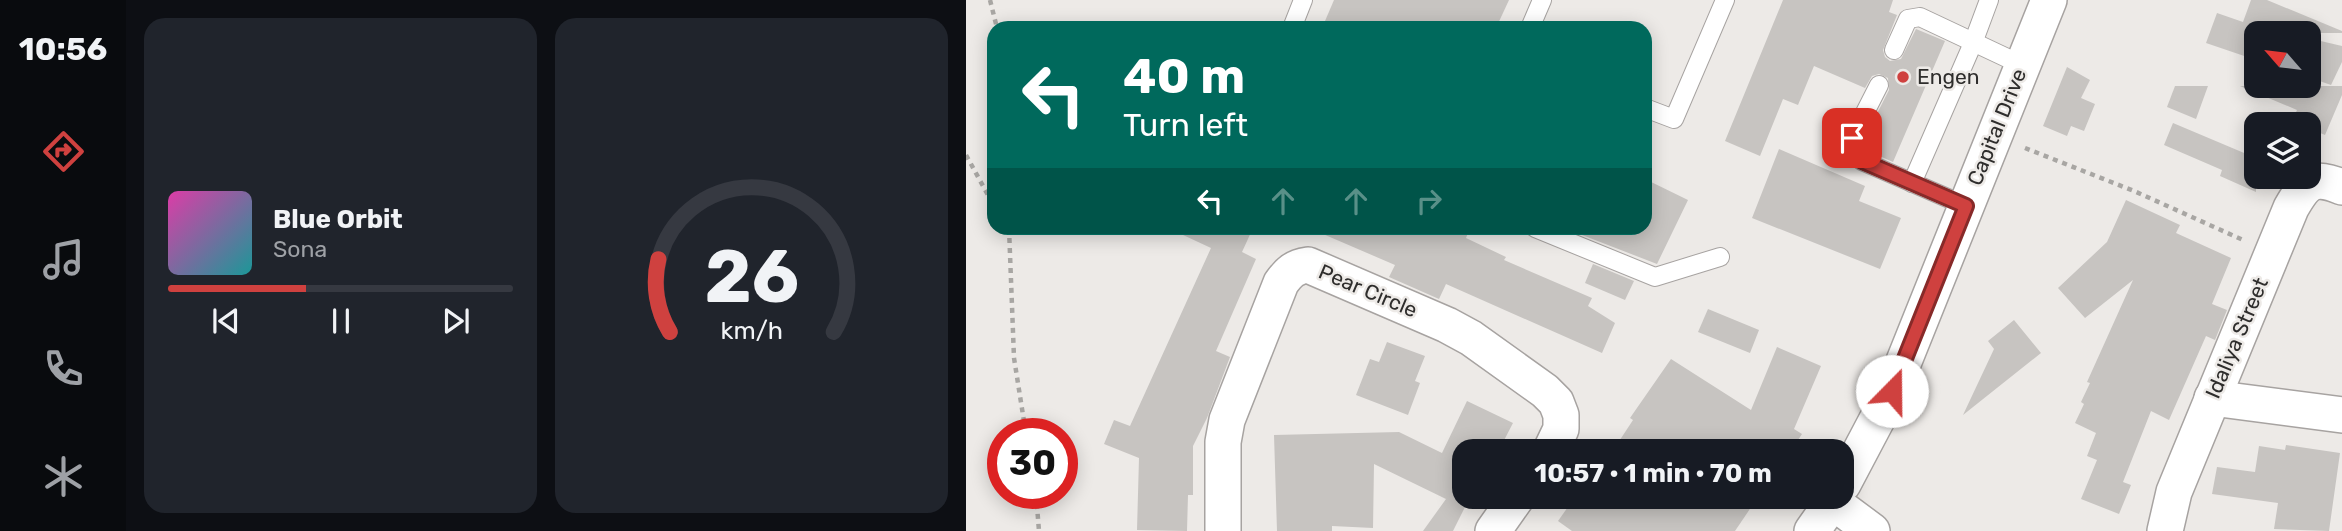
<!DOCTYPE html>
<html lang="en">
<head>
<meta charset="utf-8">
<style>
	body { margin:0; font-family:Rubik,sans-serif; background:#20242c; color:#f1f3f6; height:100vh; display:flex; flex-direction:column; font-size:26px; white-space:nowrap }
	* { box-sizing:border-box; margin:0 }
	p { font-size:23px; color:#9ea1a6 }
	.icon { flex:none; width:38px; height:38px; fill:none; stroke:currentColor; stroke-width:2; stroke-linecap:round; stroke-linejoin:round }
	.map { position:relative; flex:1; overflow:hidden }
	.panel { display:flex; flex-direction:column; gap:18px; padding:18px; background:#0d0f14; width:840px }
	.panel>* { flex:none }
	.top-card { position:absolute; left:21px; top:21px; width:665px; height:214px; border-radius:21px; box-shadow:0 4px 18px #0003; background:#00695c; color:#fff; overflow:hidden }
	.needle { width:46px; rotate:298deg }
	.tools { position:absolute; left:1278px; top:21px; display:grid; gap:14px }
	.tools a { display:grid; place-items:center; width:77px; height:77px; border-radius:14px; background:#171b24; box-shadow:0 4px 18px #0003; font-size:35px }
	.speed { position:absolute; left:21px; top:418px; display:flex; gap:14px; font-size:35px; font-weight:700; text-align:center }
	.speed>* { display:grid; place-content:center; width:91px; height:91px; border-radius:50%; background:#171b24; box-shadow:0 4px 18px #0003; line-height:1 }
	.speed .limit { border:10px solid #d22; background:#fff; color:#111 }
	.pin { position:absolute; display:grid; place-items:center; width:60px; height:60px; color:#fff; margin:-30px; border-radius:14px; box-shadow:0 4px 10px #0006 }
	.me { position:absolute; width:77px; margin:-38px; rotate:22deg; stroke-linejoin:round; filter:drop-shadow(0 0 5px #0008) }
	.turn { display:flex; align-items:center; gap:24px; height:147px; padding:0 21px; font-size:32px }
	.turn .icon { width:91px; height:91px; stroke-width:2.5 }
	.turn b { display:block; font-size:49px; line-height:60px }
	.lanes { display:flex; align-items:center; height:66px; padding:0 21px; background:#0003; justify-content:center; gap:35px; direction:ltr }
	.lanes .off { opacity:.35 }
	.panel .widget { flex:1; display:flex; flex-direction:column; justify-content:center; gap:10px; min-width:0; padding:0 24px; border-radius:21px; background:#20242c }
	.panel .dial { align-items:center; gap:0 }
	.dial svg { height:182px; overflow:visible; fill:none; stroke:#363941; stroke-width:7; stroke-linecap:round; text-anchor:middle }
	.dial text { fill:#f1f3f6; stroke:none }
	.song { display:flex; align-items:center; gap:21px }
	.cover { width:84px; height:84px; border-radius:10px; background:linear-gradient(135deg,hsl(320 70% 55%),hsl(180 70% 35%)) }
	.played { height:7px; border-radius:4px; background:linear-gradient(90deg,#cf413f 40%,#363941 40%) }
	.keys { display:flex; justify-content:space-around; direction:ltr }
	.panel .tiles { flex:1; display:grid; gap:18px; grid-template-columns:repeat(2,1fr) }
	.trip { position:absolute; left:486px; top:439px; width:402px; height:70px; border-radius:21px; background:#171b24; box-shadow:0 4px 18px #0003; font-weight:700; line-height:70px; text-align:center }
	main { display:flex; flex:1; min-height:0 }
	.menu { display:flex; flex-direction:column; width:126px; justify-content:space-around; align-items:center; background:#090b0e; color:#9ea1a6 }
	.menu .icon { width:49px; height:49px }
	.menu .selected { color:#cf413f }
	.menu b { font-size:32px; color:#f1f3f6 }
	.map>svg:first-child { display:block }
</style>
</head>
<body>
<main>
<nav class="menu">
<b>10:56</b>
<svg class="icon selected" aria-label="directions" viewBox="0 0 24 24"><path d="M12 3l9 9-9 9-9-9zM9 14v-3h6M13 9l2 2-2 2"/></svg>
<svg class="icon" aria-label="music" viewBox="0 0 24 24"><path d="M9 18V5l10-2v13"/><circle cx="6" cy="18" r="3"/><circle cx="16" cy="16" r="3"/></svg>
<svg class="icon" aria-label="phone" viewBox="0 0 24 24"><path d="M5 4h4l2 5-3 2q2 4 5 5l2-3 5 2v4C11 20 4 13 5 4z"/></svg>
<svg class="icon" aria-label="climate" viewBox="0 0 24 24"><path d="M12 3v18M4 7l16 10M4 17L20 7"/></svg>
</nav>
<section class="panel">
<div class="tiles">
<div class="widget">
<div class="song"><i class="cover"></i><div><b>Blue Orbit</b><p>Sona</p></div></div>
<div class="played"></div>
<div class="keys"><svg class="icon" aria-label="previous" viewBox="0 0 24 24"><path d="M18 5L8 12l10 7zM5 5v14"/></svg><svg class="icon" aria-label="pause" viewBox="0 0 24 24"><path d="M8 5v14M16 5v14"/></svg><svg class="icon" aria-label="next" viewBox="0 0 24 24"><path d="M6 5l10 7-10 7zM19 5v14"/></svg></div>
</div>
<div class="widget dial"><svg viewBox="0 0 100 80">
<path d="M14 69A42 42 0 1 1 86 69"/>
<path d="M14 69A42 42 0 0 1 9 37" stroke="#cf413f"/>
<text x="50" y="56" font-size="32" font-weight="700">26</text>
<text x="50" y="72" font-size="11">km/h</text>
</svg></div>
</div>
</section>
<div class="map">
<svg width="1376" height="531" viewBox="0 0 1376 531">
	<rect width="100%" height="100%" fill="#edeae7"/>
	<!-- building -->
	<g fill="#c7c4c1">
		<path d="M 368,0 L 543,0 L 530,28 L 356,28 Z"/>
		<path d="M 817,0 L 927,0 L 923,12 L 931,15 L 917,50 L 919,57 L 924,61 L 935,59 L 950,29 L 979,41 L 927,162 L 902,151 L 897,146 L 897,141 L 923,90 L 922,78 L 913,74 L 906,76 L 899,88 L 848,66 L 832,105 L 817,99 L 794,156 L 759,141 Z"/>
		<path d="M 1285,0 L 1301,0 L 1376,31 L 1376,33 L 1290,33 L 1290,60 L 1240,43 L 1251,13 L 1277,22 Z"/>
		<path d="M 1342,38 L 1376,46 L 1376,62 L 1365,85 L 1342,77 Z"/>
		<path d="M 1101,67 L 1124,80 L 1115,98 L 1129,104 L 1118,131 L 1105,126 L 1101,136 L 1077,126 Z"/>
		<path d="M 1209,86 L 1242,86 L 1230,119 L 1201,107 Z"/>
		<path d="M 1274,86 L 1376,86 L 1376,95 L 1359,135 L 1342,128 L 1342,124 L 1326,121 L 1331,110 Z"/>
		<path d="M 1207,123 L 1290,158 L 1290,192 L 1254,176 L 1256,170 L 1198,145 Z"/>
		<path d="M 813,149 L 899,186 L 893,201 L 935,218 L 914,269 L 786,218 Z"/>
		<path d="M 679,179 L 722,200 L 691,264 L 598,228 L 679,228 Z"/>
		<path d="M 1160,200 L 1214,225 L 1210,233 L 1265,258 L 1246,304 L 1261,310 L 1249,340 L 1240,336 L 1203,420 L 1185,411 L 1157,482 L 1165,485 L 1153,514 L 1115,499 L 1131,460 L 1121,456 L 1130,433 L 1109,423 L 1118,404 L 1115,402 L 1124,383 L 1121,382 L 1167,280 L 1119,318 L 1092,288 L 1141,242 Z"/>
		<path d="M 202,228 L 287,228 L 276,252 L 290,259 L 250,351 L 264,357 L 241,418 L 227,446 L 227,495 L 222,495 L 221,531 L 171,530 L 173,458 L 138,444 L 148,420 L 164,426 L 245,248 Z"/>
		<path d="M 343,228 L 504,228 L 500,238 L 540,257 L 538,260 L 626,298 L 622,306 L 649,323 L 636,353 L 480,284 L 473,299 L 423,277 L 429,265 Z"/>
		<path d="M 627,264 L 668,281 L 659,300 L 619,283 Z"/>
		<path d="M 742,309 L 793,330 L 784,353 L 732,332 Z"/>
		<path d="M 1048,320 L 1075,353 L 997,415 L 1028,349 L 1022,341 Z"/>
		<path d="M 421,342 L 459,356 L 449,381 L 454,383 L 442,415 L 390,395 L 404,359 L 413,362 Z"/>
		<path d="M 811,347 L 855,366 L 828,429 L 836,434 L 824,452 L 646,452 L 667,420 L 664,418 L 705,359 L 785,410 Z"/>
		<path d="M 501,401 L 547,423 L 533,450 L 527,448 L 526,452 L 499,452 L 499,497 L 504,497 L 487,531 L 457,531 L 480,499 L 408,464 L 407,528 L 366,526 L 366,531 L 311,531 L 308,435 L 433,432 L 476,453 Z"/>
		<path d="M 1320,445 L 1374,453 L 1363,531 L 1308,529 L 1312,503 L 1246,494 L 1251,467 L 1289,472 L 1293,446 L 1319,450 Z"/>
		<path d="M 609,497 L 792,497 L 769,531 L 606,531 L 592,521 Z"/>
	</g>
	<g fill="none" stroke-linecap="round" stroke-linejoin="round">
		<defs>
			<g id="service">
				<path d="M 326,28 L 337,0"/>
				<path d="M 564,28 L 576,0"/>
				<path d="M 928,50 L 942,19 L 954,17 L 1056,65"/>
				<path d="M 913,85 L 886,138 C 885,149 886,154 896,161 L 1000,206"/>
				<path d="M 679,108 L 708,119 L 759,0"/>
				<path d="M 946,183 L 1007,43 L 1023,0"/>
				<path d="M 569,228 L 689,277 L 754,257"/>
			</g>
			<g id="minor">
				<path d="M 1246,398 L 1376,415"/>
				<path d="M 877,484 L 926,391 L 1083,0"/>
				<path d="M 867,502 L 906,531"/>
				<path d="M 257,531 L 257,442 L 261,420 L 315,283 C 323,272 328,267 342,265 L 481,325 L 505,338 L 579,391 L 590,402 L 595,415 L 595,429 L 584,452"/>
				<path d="M 527,531 L 551,497"/>
				<path d="M 846,531 L 870,497"/>
				<path d="M 1199,531 L 1208,492 L 1325,208 C 1340,182 1347,175 1376,187"/>
			</g>
		</defs>
		<!-- service casing -->
		<use href="#service" stroke="#a7a3a1" stroke-width="20"/>
		<!-- minor casing -->
		<use href="#minor" stroke="#a7a3a1" stroke-width="38"/>
		<!-- path -->
		<g stroke="#a8a6a3" stroke-width="4.5" stroke-dasharray="5 5" stroke-linecap="butt">
			<path d="M 24,0 L 31,28"/>
			<path d="M 1059,148 L 1168,191 L 1277,240"/>
			<path d="M 0,155 L 28,206"/>
			<path d="M 43,228 L 48,358 L 60,434"/>
			<path d="M 70,494 L 73,531"/>
		</g>
		<!-- service -->
		<use href="#service" stroke="#fff" stroke-width="18"/>
		<!-- minor -->
		<use href="#minor" stroke="#fff" stroke-width="35"/>
	</g>
	<g fill="none" stroke-linecap="round" stroke-linejoin="round">
		<defs>
			<path id="route" d="M 886,138 C 885,149 886,154 896,161 L 1000,206 L 926,391"/>
		</defs>
		<!-- route casing -->
		<use href="#route" stroke="#872a29" stroke-width="18"/>
		<!-- route -->
		<use href="#route" stroke="#cf413f" stroke-width="12"/>
	</g>
	<!-- markers -->
	<circle fill="#cf413f" stroke="#edeae7" stroke-width="2.5" cx="937" cy="77" r="7"/>
	<g text-anchor="middle" stroke-width="5" stroke-linejoin="round" paint-order="stroke">
		<!-- poi labels -->
		<g font-size="21" fill="#2e2d2c" stroke="#edeae7" text-anchor="start">
			<text x="951" y="84">Engen</text>
		</g>
		<!-- street labels -->
		<g font-size="21" fill="#2e2d2c" stroke="#edeae7">
			<text transform="translate(1031 127) rotate(-68)" y="7">Capital Drive</text>
			<text transform="translate(402 291) rotate(23)" y="7">Pear Circle</text>
			<text transform="translate(1271 338) rotate(-67)" y="7">Idaliya Street</text>
		</g>
	</g>
</svg>
<div class="tools">
<a><svg class="needle" viewBox="-14 -14 28 28"><path d="M0-13l5 13h-10z" fill="#e53935"/><path d="M0 13l5-13h-10z" fill="#9ea1a6"/></svg></a>
<a><svg class="icon" aria-label="layers" viewBox="0 0 24 24"><path d="M12 4l9 5-9 5-9-5zM3 14l9 5 9-5"/></svg></a>
</div>
<div class="speed"><div class="limit">30</div></div>
<div class="pin" style="left:886px;top:138px;background:#d93025"><svg class="icon" aria-label="arrive" viewBox="0 0 24 24"><path d="M6 21V4h12l-3 4 3 4H6"/></svg></div>
<svg class="me" style="left:926px;top:391px" viewBox="-20 -20 40 40"><circle r="19" fill="#fff"/><path d="M0-13L10 11 0 6-10 11z" fill="#cf413f"/></svg>
<div class="trip">10:57 · 1 min · 70 m</div>
<div class="top-card">
<div class="turn"><svg class="icon" aria-label="left" viewBox="0 0 24 24"><path d="M17 20v-9H6M10 6l-5 5 5 5"/></svg><div><b>40 m</b>Turn left</div></div>
<div class="lanes"><svg class="icon" aria-label="left" viewBox="0 0 24 24"><path d="M17 20v-9H6M10 6l-5 5 5 5"/></svg><svg class="icon off" aria-label="ahead" viewBox="0 0 24 24"><path d="M12 20V5M6 11l6-6 6 6"/></svg><svg class="icon off" aria-label="ahead" viewBox="0 0 24 24"><path d="M12 20V5M6 11l6-6 6 6"/></svg><svg class="icon off" aria-label="right" viewBox="0 0 24 24"><path d="M7 20v-9h11M14 6l5 5-5 5"/></svg></div>
</div>
</div>
</main>
</body>
</html>
